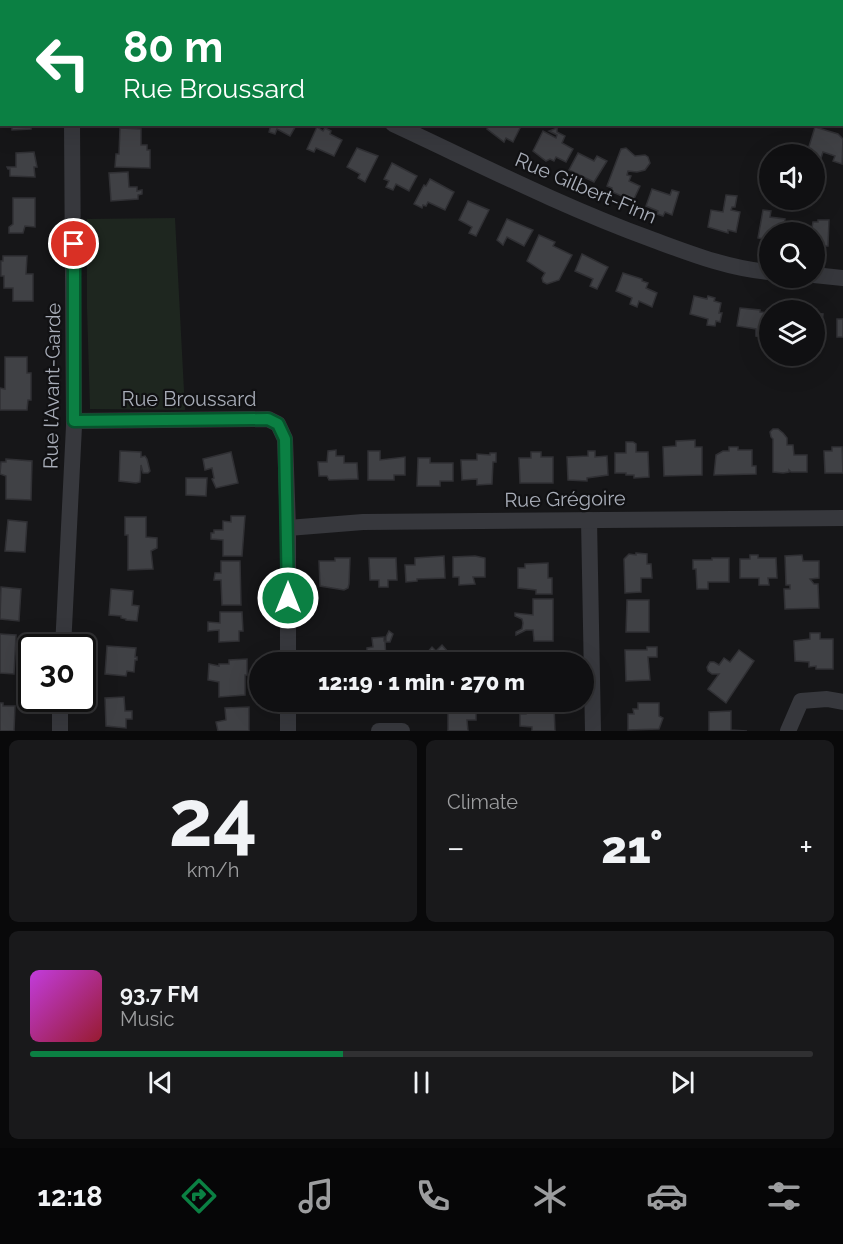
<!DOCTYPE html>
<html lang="en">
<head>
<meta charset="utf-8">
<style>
	body { margin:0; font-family:Raleway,sans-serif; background:#19191b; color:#f1f3f6; height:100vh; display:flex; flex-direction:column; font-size:22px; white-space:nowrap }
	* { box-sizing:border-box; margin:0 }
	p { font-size:20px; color:#9c9d9f }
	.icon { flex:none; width:33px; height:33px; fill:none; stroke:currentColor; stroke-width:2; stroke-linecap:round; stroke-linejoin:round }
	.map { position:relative; height:731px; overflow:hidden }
	.panel { display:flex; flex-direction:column; gap:9px; padding:9px; background:#09090a; flex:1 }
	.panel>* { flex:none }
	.top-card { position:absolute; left:0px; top:0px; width:843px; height:126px; box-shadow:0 6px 24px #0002,0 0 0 2px #303032; background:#0b8043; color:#fff; overflow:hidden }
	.buttons { position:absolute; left:759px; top:144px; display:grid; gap:12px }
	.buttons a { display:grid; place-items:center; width:66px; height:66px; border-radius:50%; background:#101012; box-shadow:0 6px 24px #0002,0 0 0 2px #303032; font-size:30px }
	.speed { position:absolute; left:18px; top:634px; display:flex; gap:12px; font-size:30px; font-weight:700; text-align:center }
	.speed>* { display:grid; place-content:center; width:78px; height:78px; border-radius:50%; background:#101012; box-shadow:0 6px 24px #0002,0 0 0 2px #303032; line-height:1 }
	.speed .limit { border:3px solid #111; border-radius:9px; background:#fff; color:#111 }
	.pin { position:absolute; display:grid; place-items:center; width:51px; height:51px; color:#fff; margin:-26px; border:3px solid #fff; border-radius:50%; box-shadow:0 2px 6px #0007 }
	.me { position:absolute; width:66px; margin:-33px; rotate:0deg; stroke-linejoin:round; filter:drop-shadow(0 0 4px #0008) }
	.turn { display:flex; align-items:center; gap:21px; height:126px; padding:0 24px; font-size:27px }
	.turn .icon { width:78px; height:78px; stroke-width:2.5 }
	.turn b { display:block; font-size:42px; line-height:51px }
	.big { font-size:45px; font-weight:800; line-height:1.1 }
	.panel .widget { flex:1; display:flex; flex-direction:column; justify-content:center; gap:9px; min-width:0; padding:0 21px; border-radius:9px; background:#19191b }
	.panel .dial { align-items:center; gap:0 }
	.dial b { font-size:78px; line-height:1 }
	.song { display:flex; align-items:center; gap:18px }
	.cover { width:72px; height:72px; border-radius:9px; background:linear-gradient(135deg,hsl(290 70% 55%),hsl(350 70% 35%)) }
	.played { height:6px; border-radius:3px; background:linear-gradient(90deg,#0b8043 40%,#303032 40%) }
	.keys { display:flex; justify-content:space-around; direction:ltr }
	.heat { display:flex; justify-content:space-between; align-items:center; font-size:33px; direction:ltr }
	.panel .tiles { flex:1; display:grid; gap:9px; grid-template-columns:1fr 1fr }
	.widget:last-child { grid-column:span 2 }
	.trip { position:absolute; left:249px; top:652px; width:345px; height:60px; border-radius:30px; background:#101012; box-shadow:0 6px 24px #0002,0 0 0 2px #303032; font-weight:800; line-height:60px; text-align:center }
	.tabs { display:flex; height:96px; justify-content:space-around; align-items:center; background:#060607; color:#9c9d9f }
	.tabs .icon { width:42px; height:42px }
	.tabs .selected { color:#0b8043 }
	.tabs b { font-size:27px; color:#f1f3f6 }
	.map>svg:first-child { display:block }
</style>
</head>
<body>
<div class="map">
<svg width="843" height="731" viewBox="0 0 843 731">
	<rect width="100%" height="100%" fill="#161618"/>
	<!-- green -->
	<path fill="#1e261f" d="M 175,218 L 185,410 L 90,409 L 87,308 L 87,219 Z"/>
	<!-- building -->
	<g fill="#404145" stroke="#303034" stroke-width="1.5">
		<path d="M 12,124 L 31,124 L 31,129 L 12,130 Z"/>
		<path d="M 271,124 L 297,124 L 290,136 L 277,129 L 275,134 L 269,132 Z"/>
		<path d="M 490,124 L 520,124 L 521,126 L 513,142 L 506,138 L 504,142 L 487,129 Z"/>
		<path d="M 317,127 L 323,131 L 325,128 L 331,131 L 330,134 L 342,140 L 334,156 L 316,148 L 314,152 L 307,149 Z"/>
		<path d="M 815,127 L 838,134 L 843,139 L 842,164 L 833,161 L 835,156 L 823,152 L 821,158 L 807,153 Z"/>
		<path d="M 120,128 L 141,129 L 141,145 L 147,145 L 147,150 L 150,150 L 150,168 L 115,167 L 116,154 L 119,154 Z"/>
		<path d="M 557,128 L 557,132 L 565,136 L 562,143 L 573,149 L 566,162 L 556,157 L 554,161 L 550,159 L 546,161 L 533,151 L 543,131 L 556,138 L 557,135 L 549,131 Z"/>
		<path d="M 357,148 L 378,156 L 365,182 L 358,178 L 360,174 L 347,167 Z"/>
		<path d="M 626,148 L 635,156 L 645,155 L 648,157 L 650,163 L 645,170 L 637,172 L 628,171 L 627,175 L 631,176 L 629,181 L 640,186 L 633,201 L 610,191 L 612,188 L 607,186 L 621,149 Z"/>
		<path d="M 34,152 L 37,167 L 34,167 L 35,177 L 10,176 L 10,169 L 8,169 L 7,167 L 16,167 L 16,153 Z"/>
		<path d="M 578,153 L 594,161 L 597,156 L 607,161 L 594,182 L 569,170 Z"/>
		<path d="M 392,163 L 417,176 L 409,191 L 396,184 L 393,190 L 386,187 L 389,181 L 384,179 Z"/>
		<path d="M 128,172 L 129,187 L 137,187 L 137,191 L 142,190 L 142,194 L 138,195 L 138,199 L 111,201 L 109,173 Z"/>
		<path d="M 430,179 L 454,192 L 445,210 L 428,202 L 426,206 L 423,205 L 422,208 L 414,204 L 424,185 L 426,186 Z"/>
		<path d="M 652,189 L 670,195 L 672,190 L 679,192 L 672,215 L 665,212 L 663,216 L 657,214 L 658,211 L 646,206 Z"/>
		<path d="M 726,195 L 737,196 L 735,207 L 732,207 L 731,210 L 740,212 L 736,232 L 728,230 L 728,233 L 708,227 L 711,210 L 723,212 Z"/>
		<path d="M 13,198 L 35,198 L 35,227 L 25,226 L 23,233 L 9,233 L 9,227 L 13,224 Z"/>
		<path d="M 468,201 L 489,210 L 476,236 L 469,233 L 472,227 L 459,220 Z"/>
		<path d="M 763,210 L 771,211 L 770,217 L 785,219 L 783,232 L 770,232 L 770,240 L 758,238 Z"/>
		<path d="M 507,219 L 533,230 L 524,246 L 507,237 L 503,245 L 497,240 Z"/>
		<path d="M 818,220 L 829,220 L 828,246 L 814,246 L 814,232 L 800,232 L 801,227 L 812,228 L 813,222 L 818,222 Z"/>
		<path d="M 539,235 L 555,242 L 553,246 L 572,255 L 559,280 L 547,284 L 543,282 L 542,278 L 545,273 L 527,261 Z"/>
		<path d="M 582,254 L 608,267 L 597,289 L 590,286 L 593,279 L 575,271 Z"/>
		<path d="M 3,256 L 27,256 L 26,274 L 33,274 L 33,301 L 13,301 L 13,288 L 4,288 L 4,276 L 1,276 L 1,261 L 3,261 Z"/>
		<path d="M 623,273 L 642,279 L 642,281 L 648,283 L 646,288 L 657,293 L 652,307 L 639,301 L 637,307 L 630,304 L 632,298 L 616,291 Z"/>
		<path d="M 694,296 L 707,299 L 708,296 L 715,298 L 714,301 L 721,303 L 719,313 L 722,313 L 720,322 L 716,321 L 715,326 L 707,325 L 708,319 L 690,314 Z"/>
		<path d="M 740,308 L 760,310 L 760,312 L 767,313 L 770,315 L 770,332 L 764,331 L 763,337 L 756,336 L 756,329 L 737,326 Z"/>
		<path d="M 814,313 L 823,314 L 821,335 L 814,335 Z"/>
		<rect x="837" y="319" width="6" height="18"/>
		<path d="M 5,357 L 27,357 L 27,373 L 31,373 L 31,400 L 28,400 L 27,410 L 0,410 L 0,388 L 5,389 Z"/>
		<path d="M 773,429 L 778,429 L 783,433 L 787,438 L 787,445 L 793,445 L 794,455 L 807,455 L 807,472 L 791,472 L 789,470 L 789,472 L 783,473 L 773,472 L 773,439 L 771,437 L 770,432 Z"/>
		<path d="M 695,440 L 695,447 L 702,447 L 702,475 L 664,476 L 663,447 L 676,446 L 676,441 Z"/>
		<path d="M 626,442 L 633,442 L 636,444 L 636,452 L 648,452 L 649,477 L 634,478 L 634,475 L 626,475 L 626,473 L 615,473 L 615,453 L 626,453 Z"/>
		<path d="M 729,447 L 738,447 L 738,450 L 752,450 L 752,466 L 756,466 L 756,474 L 714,475 L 716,455 L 723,451 L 729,451 Z"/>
		<path d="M 832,447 L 842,447 L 843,473 L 825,473 L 824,451 L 832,451 Z"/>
		<path d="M 336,450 L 336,456 L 344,456 L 344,463 L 357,463 L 358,479 L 329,480 L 327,476 L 319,476 L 318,462 L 327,462 L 328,451 Z"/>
		<path d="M 120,451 L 141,452 L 141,457 L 145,456 L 147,459 L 150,471 L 148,473 L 143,473 L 141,465 L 140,482 L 136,483 L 119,481 Z"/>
		<path d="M 368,451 L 380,451 L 380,460 L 405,457 L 405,475 L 394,475 L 394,480 L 368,480 Z"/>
		<path d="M 588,451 L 595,451 L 595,457 L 607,456 L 608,475 L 587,478 L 587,481 L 568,480 L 567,457 L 588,456 Z"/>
		<path d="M 231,452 L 238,483 L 216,488 L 212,479 L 214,478 L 212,468 L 205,470 L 203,459 Z"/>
		<path d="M 531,452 L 541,452 L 541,457 L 553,457 L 553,483 L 520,483 L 519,458 L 531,458 Z"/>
		<path d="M 490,453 L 496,453 L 496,462 L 493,462 L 492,484 L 477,485 L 477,479 L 462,480 L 461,460 L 477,460 L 477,454 L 490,455 Z"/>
		<path d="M 418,458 L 430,458 L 430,463 L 453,463 L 453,481 L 440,481 L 440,486 L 417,486 Z"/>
		<path d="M 6,459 L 32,461 L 31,500 L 6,499 L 6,476 L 0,474 L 1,462 L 6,462 Z"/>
		<path d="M 186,478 L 207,478 L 206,496 L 186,495 Z"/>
		<path d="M 231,516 L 245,516 L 242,556 L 223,556 L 223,540 L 211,539 L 211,533 L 214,533 L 214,530 L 223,530 L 223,521 L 231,522 Z"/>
		<path d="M 125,517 L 146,517 L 146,537 L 157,538 L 157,548 L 151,551 L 153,569 L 128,570 L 128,535 L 125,535 Z"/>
		<path d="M 8,520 L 27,522 L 25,552 L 5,551 Z"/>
		<path d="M 636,553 L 647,554 L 647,564 L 651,564 L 652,578 L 641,578 L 641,592 L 625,593 L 624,559 L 629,554 L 636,555 Z"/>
		<path d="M 750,555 L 758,555 L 758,558 L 776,558 L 777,578 L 768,578 L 769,585 L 759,585 L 759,578 L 740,578 L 740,559 L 750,559 Z"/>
		<path d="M 802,555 L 803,561 L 819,561 L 819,578 L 810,579 L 814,584 L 818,584 L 819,608 L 785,609 L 784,589 L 790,589 L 790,585 L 786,585 L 785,556 Z"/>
		<path d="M 444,556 L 445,578 L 417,579 L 417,581 L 406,582 L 405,565 L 415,565 L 415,558 Z"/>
		<path d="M 475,556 L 485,558 L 485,577 L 473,577 L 475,584 L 459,585 L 459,577 L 453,577 L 453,557 Z"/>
		<path d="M 335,558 L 350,558 L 349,584 L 348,588 L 344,590 L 320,586 L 319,561 L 335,561 Z"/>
		<path d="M 369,558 L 396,558 L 397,580 L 388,580 L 388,587 L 379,587 L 379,580 L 370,580 Z"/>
		<path d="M 712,558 L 729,558 L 729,582 L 708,582 L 708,589 L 697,589 L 696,569 L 693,569 L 693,560 L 712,560 Z"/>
		<path d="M 221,561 L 240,561 L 241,605 L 222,605 L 221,580 L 214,580 L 215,573 L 221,573 Z"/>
		<path d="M 548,563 L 548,578 L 552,578 L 552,594 L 536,594 L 536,590 L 518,588 L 518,568 L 525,568 L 525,564 Z"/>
		<path d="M 1,587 L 21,589 L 19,621 L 0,619 Z"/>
		<path d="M 111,589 L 133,591 L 132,605 L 139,606 L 137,621 L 126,620 L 126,619 L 121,618 L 121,616 L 109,615 Z"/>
		<path d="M 533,599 L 553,599 L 553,641 L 534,641 L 533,630 L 526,630 L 516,635 L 516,632 L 522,629 L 523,623 L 522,619 L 515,616 L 515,613 L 533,615 Z"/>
		<path d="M 627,600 L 649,600 L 649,632 L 626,632 Z"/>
		<path d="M 220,612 L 242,612 L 243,631 L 239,631 L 239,641 L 219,642 L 219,630 L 208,631 L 208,622 L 220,623 Z"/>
		<path d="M 389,631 L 393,634 L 390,642 L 385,642 L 386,659 L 392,658 L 393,663 L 361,663 L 360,652 L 367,652 L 367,648 L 373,647 L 372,638 L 384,637 L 384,641 L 386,641 L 386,637 Z"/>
		<path d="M 810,633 L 820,633 L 820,639 L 833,639 L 833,669 L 816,669 L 816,666 L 809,667 L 809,662 L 795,661 L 794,641 L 810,639 Z"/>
		<path d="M 0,634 L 16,635 L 14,674 L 0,673 Z"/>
		<path d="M 442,645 L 449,653 L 447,656 L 452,663 L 419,662 L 432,647 L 436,651 Z"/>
		<path d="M 107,646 L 136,648 L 135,657 L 137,657 L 137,660 L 135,660 L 134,672 L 127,671 L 126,676 L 105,674 Z"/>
		<path d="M 647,647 L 657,647 L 657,657 L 648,657 L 650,680 L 626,681 L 625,650 L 647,650 Z"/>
		<path d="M 739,650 L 754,661 L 726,703 L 708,689 L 719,674 L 712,674 L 708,671 L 707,667 L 710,662 L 714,662 L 719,665 L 724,658 L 730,662 Z"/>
		<path d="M 553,652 L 553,663 L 534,663 L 534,653 Z"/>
		<path d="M 247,659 L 247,675 L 245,675 L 245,695 L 219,697 L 219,682 L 208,680 L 209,664 L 219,666 L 219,664 L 229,664 L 229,660 Z"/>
		<path d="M 124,697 L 125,711 L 132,711 L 132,719 L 126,719 L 126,728 L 106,726 L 105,698 Z"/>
		<path d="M 0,703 L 3,703 L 3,706 L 15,706 L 14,731 L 0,731 Z"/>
		<path d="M 638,703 L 659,703 L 659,716 L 663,718 L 659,729 L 628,730 L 628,714 L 634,714 L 633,709 L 638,709 Z"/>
		<path d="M 476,705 L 476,720 L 467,720 L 468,731 L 448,731 L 448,706 Z"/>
		<path d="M 554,706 L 555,731 L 532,731 L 532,727 L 520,726 L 520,714 L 526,714 L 526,707 Z"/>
		<path d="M 249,707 L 249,731 L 218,731 L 216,722 L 226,720 L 225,708 Z"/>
		<path d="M 731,711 L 731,730 L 747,731 L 709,731 L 709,712 Z"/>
	</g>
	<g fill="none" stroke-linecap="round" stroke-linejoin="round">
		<!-- street -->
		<g stroke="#37383d" stroke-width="16">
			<path d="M 71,0 L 71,2"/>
			<path d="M 529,0 L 537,2"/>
			<path d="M 263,2 L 263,0"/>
			<path d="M 435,2 L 435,0"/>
			<path d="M 835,2 L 836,0"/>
			<path d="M 393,124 C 479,164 563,207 651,239 C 689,253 729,269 770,272"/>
			<path d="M 814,275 L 843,278"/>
			<path d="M 74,421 L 268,419 L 278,424 L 285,439 L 288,528 L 288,663"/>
			<path d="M 589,520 L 593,731"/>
			<path d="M 288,528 L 363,522 L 843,518"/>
			<path d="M 63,648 L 74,426 L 72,124"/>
			<path d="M 288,702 L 288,731"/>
			<path d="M 60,731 L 60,699"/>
			<path d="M 379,731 L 402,731"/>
			<path d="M 788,731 L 801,701 L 827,699 L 843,702"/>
		</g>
	</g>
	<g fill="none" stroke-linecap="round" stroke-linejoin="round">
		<defs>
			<path id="route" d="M 74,244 L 74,421 L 268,419 L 278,424 L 285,439 L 288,598"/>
		</defs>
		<!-- route casing -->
		<use href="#route" stroke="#07532c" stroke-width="15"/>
		<!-- route -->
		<use href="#route" stroke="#0b8043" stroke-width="10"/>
	</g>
	<g text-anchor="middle" stroke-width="4.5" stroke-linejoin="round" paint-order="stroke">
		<!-- street labels -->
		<g font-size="20" fill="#a8adb8" stroke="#111113">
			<text transform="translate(586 188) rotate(23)" y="7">Rue Gilbert-Finn</text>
			<text transform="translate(52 386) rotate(-89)" y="7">Rue l'Avant-Garde</text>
			<text x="189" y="406">Rue Broussard</text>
			<text transform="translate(565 499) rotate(-1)" y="7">Rue Grégoire</text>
		</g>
	</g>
</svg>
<div class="buttons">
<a><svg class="icon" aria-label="sound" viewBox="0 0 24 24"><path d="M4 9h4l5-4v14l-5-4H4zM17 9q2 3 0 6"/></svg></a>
<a><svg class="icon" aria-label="search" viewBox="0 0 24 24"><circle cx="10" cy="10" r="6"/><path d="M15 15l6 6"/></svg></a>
<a><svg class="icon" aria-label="layers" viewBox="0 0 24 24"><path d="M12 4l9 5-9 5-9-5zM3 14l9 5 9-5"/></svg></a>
</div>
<div class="speed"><div class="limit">30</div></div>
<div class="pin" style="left:74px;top:244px;background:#d93025"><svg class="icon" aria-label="arrive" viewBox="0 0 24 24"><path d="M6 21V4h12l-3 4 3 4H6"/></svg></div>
<svg class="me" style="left:288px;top:598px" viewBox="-20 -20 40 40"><circle r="17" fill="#0b8043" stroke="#fff" stroke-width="3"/><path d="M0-11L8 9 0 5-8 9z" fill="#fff"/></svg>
<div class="trip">12:19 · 1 min · 270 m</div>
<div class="top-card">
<div class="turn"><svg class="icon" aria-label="left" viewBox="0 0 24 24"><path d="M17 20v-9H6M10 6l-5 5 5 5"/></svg><div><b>80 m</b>Rue Broussard</div></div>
</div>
</div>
<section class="panel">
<div class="tiles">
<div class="widget dial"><b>24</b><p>km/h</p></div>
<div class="widget"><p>Climate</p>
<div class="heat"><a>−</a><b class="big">21°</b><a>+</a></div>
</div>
<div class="widget">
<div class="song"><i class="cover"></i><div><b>93.7 FM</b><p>Music</p></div></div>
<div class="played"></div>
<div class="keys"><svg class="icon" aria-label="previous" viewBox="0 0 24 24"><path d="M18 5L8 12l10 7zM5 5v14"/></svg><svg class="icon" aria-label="pause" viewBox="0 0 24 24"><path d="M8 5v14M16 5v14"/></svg><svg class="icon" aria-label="next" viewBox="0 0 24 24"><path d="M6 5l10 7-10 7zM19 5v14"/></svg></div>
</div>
</div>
</section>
<nav class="tabs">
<b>12:18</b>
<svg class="icon selected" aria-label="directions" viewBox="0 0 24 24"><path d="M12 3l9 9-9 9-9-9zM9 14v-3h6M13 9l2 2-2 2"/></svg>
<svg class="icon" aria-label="music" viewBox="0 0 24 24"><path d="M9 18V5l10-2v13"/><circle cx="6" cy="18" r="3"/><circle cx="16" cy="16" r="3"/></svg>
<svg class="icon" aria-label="phone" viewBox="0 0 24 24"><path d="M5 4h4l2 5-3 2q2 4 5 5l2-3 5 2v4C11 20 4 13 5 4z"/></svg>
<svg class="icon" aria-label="climate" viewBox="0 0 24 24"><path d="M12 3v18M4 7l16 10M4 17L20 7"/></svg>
<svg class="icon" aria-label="car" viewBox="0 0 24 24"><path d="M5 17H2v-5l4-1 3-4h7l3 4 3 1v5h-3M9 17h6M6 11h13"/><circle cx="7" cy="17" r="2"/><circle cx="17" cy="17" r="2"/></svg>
<svg class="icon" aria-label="filters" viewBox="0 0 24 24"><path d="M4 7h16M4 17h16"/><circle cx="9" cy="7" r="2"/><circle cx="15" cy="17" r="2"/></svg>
</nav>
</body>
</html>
